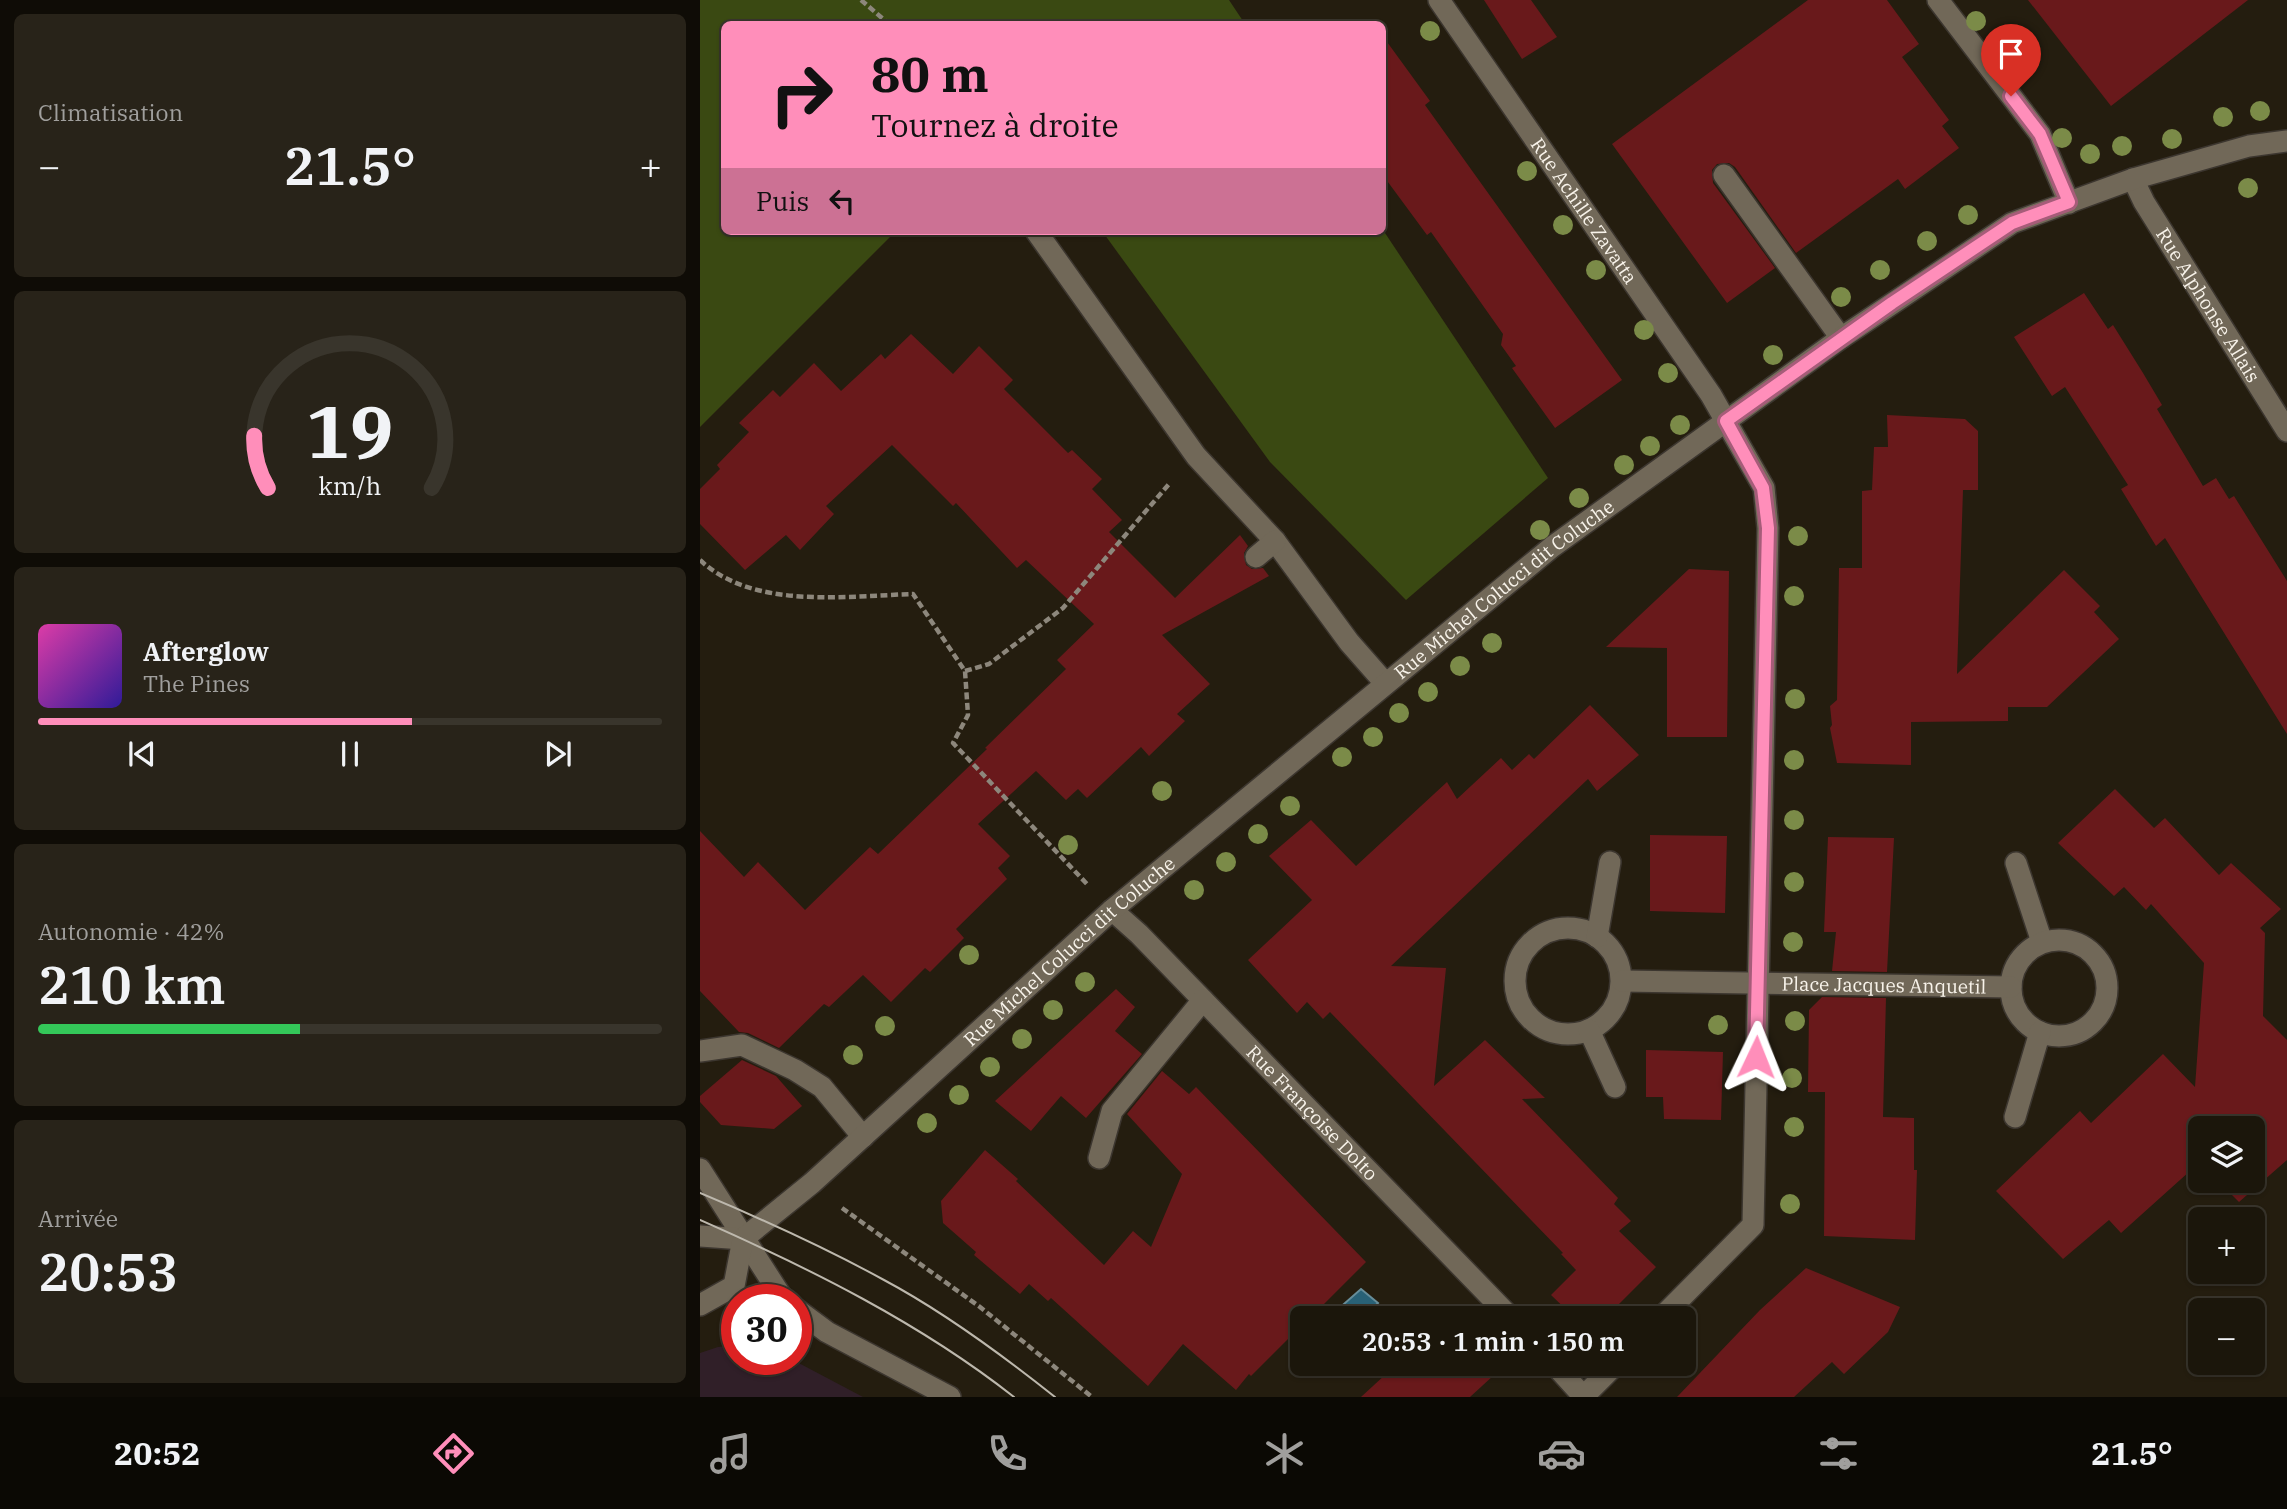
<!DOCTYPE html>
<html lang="fr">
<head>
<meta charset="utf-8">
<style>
	body { margin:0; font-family:"IBM Plex Serif",serif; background:#282319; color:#f1f3f6; height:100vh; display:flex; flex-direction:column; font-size:26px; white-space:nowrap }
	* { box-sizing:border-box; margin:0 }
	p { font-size:23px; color:#a09f9d }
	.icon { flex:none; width:38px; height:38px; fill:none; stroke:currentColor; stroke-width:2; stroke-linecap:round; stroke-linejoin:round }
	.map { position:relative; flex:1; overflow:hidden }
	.side { display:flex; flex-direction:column; gap:14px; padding:14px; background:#0f0c06; width:700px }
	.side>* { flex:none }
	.hud { position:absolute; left:21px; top:21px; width:665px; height:214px; border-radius:10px; box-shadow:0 2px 5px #0004,0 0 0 2px #39352c; background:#ff8eba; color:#111; overflow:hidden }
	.controls { position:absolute; left:1488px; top:1116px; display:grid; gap:14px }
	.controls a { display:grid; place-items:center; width:77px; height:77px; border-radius:10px; background:#1b160b; box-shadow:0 2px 5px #0004,0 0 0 2px #39352c; font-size:35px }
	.speed { position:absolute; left:21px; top:1284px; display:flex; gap:14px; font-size:35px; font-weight:700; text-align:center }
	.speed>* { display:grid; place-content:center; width:91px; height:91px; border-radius:50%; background:#1b160b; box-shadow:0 2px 5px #0004,0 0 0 2px #39352c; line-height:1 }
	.speed .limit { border:10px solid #d22; background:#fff; color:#111 }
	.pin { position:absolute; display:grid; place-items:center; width:60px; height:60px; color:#fff; margin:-72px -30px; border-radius:50% 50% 50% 0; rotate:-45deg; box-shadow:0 0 7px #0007 }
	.pin .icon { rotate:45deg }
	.me { position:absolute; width:77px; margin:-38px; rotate:2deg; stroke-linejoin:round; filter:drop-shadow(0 0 5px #0008) }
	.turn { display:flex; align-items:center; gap:24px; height:147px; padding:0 35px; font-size:32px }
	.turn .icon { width:91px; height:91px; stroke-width:2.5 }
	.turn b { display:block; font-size:49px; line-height:60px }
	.then { display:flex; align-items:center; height:66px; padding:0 35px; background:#0003; gap:14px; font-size:26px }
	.big { font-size:52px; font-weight:600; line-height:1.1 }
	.side .widget { flex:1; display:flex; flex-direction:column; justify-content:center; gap:10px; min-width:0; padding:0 24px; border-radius:10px; background:#282319 }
	.side .dial { align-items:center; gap:0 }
	.dial svg { height:182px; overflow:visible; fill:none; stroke:#39352c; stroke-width:7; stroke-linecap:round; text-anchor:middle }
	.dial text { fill:#f1f3f6; stroke:none }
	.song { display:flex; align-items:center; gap:21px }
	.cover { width:84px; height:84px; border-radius:10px; background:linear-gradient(135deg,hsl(320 70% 55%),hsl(250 70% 35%)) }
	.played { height:7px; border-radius:4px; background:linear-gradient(90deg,#ff8eba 60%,#39352c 60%) }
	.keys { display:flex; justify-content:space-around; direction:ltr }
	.heat { display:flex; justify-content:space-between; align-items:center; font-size:38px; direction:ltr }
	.charge { height:10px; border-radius:5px; background:linear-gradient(90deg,#34c759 42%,#39352c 0) }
	.trip { position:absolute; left:590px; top:1306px; width:406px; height:70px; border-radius:10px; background:#1b160b; box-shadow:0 2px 5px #0004,0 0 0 2px #39352c; font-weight:600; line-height:70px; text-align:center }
	.menu { display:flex; height:112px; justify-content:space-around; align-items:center; background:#0b0904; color:#a09f9d }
	.menu .icon { width:49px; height:49px }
	.menu .current { color:#ff8eba }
	.menu b { font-size:32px; color:#f1f3f6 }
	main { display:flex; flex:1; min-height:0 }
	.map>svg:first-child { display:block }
</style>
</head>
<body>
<main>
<section class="side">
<div class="widget"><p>Climatisation</p>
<div class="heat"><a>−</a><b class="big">21.5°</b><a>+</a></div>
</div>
<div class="widget dial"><svg viewBox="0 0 100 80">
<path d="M14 69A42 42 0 1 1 86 69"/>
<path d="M14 69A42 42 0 0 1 8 46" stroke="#ff8eba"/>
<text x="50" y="56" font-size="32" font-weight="700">19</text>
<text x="50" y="72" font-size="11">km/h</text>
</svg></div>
<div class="widget">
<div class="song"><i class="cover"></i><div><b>Afterglow</b><p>The Pines</p></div></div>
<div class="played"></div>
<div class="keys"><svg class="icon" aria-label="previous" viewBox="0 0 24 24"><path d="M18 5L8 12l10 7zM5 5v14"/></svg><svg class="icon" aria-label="pause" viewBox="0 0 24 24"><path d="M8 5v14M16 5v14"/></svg><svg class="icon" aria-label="next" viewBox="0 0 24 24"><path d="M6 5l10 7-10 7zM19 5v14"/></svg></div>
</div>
<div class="widget"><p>Autonomie · 42%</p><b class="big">210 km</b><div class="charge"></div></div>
<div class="widget"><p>Arrivée</p><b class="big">20:53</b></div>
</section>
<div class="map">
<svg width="1587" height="1397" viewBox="0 0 1587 1397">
	<rect width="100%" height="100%" fill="#241d0f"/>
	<!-- education -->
	<path fill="#301f28" d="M 37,1345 L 37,1360 L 93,1360 L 163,1397 L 0,1397 L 0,1353 L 18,1347 Z"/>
	<!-- green -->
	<g fill="#3a4912">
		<path d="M 0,0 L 529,0 L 545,24 L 24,24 L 24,231 L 196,231 L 0,427 Z"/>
		<path d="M 683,230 L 848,478 L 706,600 L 570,462 L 402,231 Z"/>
	</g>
	<!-- water -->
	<path fill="#296176" stroke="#678d99" stroke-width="2" d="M 661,1289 L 678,1303 L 662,1318 L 628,1318 Z"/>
	<!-- building -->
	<g fill="#69191b">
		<path d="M 784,0 L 831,0 L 857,37 L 822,59 Z"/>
		<path d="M 1108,0 L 1187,0 L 1219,44 L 1202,57 L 1249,120 L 1242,126 L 1259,148 L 1205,189 L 1198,179 L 1096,253 L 1035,167 L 1029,163 L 1017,164 L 1012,170 L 1013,183 L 1075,268 L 1027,303 L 912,144 Z"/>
		<path d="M 1328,0 L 1548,0 L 1411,106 Z"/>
		<path d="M 682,35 L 730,101 L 725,105 L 922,380 L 855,428 L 812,368 L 816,366 L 801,345 L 803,334 L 731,232 L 727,235 L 682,174 Z"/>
		<path d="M 1384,293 L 1408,329 L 1413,325 L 1443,373 L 1462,405 L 1457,409 L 1503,486 L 1516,478 L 1529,499 L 1534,496 L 1587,581 L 1587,734 L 1465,538 L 1456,546 L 1421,489 L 1428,485 L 1365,387 L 1352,396 L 1314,337 Z"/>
		<path d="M 211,334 L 253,374 L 279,346 L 313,380 L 304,389 L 368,453 L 372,450 L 402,479 L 392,489 L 422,520 L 409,532 L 475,598 L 540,535 L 548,546 L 544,553 L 546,565 L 552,569 L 563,568 L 569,576 L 462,635 L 510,684 L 477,714 L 485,721 L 449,756 L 441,747 L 387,798 L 378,789 L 366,800 L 336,771 L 278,824 L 310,856 L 298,868 L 307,879 L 256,929 L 264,938 L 230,972 L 225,968 L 191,1002 L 163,975 L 129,1007 L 124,1004 L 79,1048 L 48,1033 L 39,1032 L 0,991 L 0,831 L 44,877 L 58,862 L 105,910 L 170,847 L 178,854 L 287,749 L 285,748 L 366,669 L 357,660 L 394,624 L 326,560 L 317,568 L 256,503 L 253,506 L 192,445 L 126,506 L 134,514 L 100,550 L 86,535 L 45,570 L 0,524 L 0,489 L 20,469 L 17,465 L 49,432 L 39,423 L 73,390 L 80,397 L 114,363 L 141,391 L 181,354 L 185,359 Z"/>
		<path d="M 1187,415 L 1265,419 L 1278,431 L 1278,490 L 1263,490 L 1257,674 L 1364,570 L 1400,606 L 1394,612 L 1419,639 L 1347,707 L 1308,707 L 1308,721 L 1211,722 L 1211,765 L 1137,763 L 1130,728 L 1132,725 L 1130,706 L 1137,700 L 1139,568 L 1162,568 L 1162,491 L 1172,490 L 1174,447 L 1188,447 Z"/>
		<path d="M 989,569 L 1029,571 L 1027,737 L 967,737 L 967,648 L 906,647 Z"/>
		<path d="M 890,705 L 939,755 L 897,791 L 888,779 L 691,966 L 746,968 L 734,1086 L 785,1040 L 845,1098 L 822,1099 L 918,1198 L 914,1204 L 931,1221 L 919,1231 L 956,1267 L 905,1318 L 875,1318 L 851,1295 L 876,1270 L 861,1254 L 863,1253 L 630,1012 L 623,1019 L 607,1002 L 597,1013 L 548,960 L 612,900 L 569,856 L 611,820 L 656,866 L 747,782 L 757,799 L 801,758 L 812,770 L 829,754 L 834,759 Z"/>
		<path d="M 1415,789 L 1454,828 L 1465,818 L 1519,875 L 1531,863 L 1581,909 L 1560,928 L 1565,933 L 1563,1016 L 1587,1040 L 1587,1160 L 1539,1202 L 1518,1181 L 1552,1181 L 1552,1129 L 1500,1129 L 1500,1162 L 1421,1233 L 1409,1220 L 1363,1259 L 1296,1191 L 1380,1111 L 1391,1123 L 1463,1054 L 1495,1087 L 1504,963 L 1451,904 L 1446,910 L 1424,887 L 1414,896 L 1358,843 Z"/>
		<path d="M 950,835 L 1027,836 L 1025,913 L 950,911 Z"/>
		<path d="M 1128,837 L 1194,838 L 1187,972 L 1132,971 L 1136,932 L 1124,932 Z"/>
		<path d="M 416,989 L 435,1007 L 415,1031 L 442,1054 L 386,1118 L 361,1096 L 331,1131 L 295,1101 Z"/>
		<path d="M 1122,997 L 1186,998 L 1183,1117 L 1214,1118 L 1214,1170 L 1217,1170 L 1215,1240 L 1124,1236 L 1125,1092 L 1108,1092 L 1109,1010 Z"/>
		<path d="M 946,1050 L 1023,1052 L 1021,1120 L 964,1119 L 963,1097 L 946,1097 Z"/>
		<path d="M 42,1060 L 76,1076 L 102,1106 L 74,1129 L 21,1125 L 0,1102 L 0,1096 Z"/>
		<path d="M 462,1071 L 489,1094 L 496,1087 L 666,1262 L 610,1318 L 602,1318 L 602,1325 L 551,1376 L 549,1374 L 536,1390 L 483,1344 L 448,1386 L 351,1298 L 348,1301 L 329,1284 L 320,1294 L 274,1255 L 276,1252 L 243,1223 L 241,1201 L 285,1150 L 318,1179 L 316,1181 L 404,1265 L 433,1231 L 451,1247 L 482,1174 L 427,1114 Z"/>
		<path d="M 1106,1268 L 1200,1307 L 1188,1332 L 1144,1374 L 1132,1362 L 1094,1397 L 977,1397 L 1060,1310 Z"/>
		<path d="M 698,1363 L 806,1363 L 806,1364 L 770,1397 L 661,1397 Z"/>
	</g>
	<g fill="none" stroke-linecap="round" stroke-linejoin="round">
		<defs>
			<g id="minor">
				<path id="s1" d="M 739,0 L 1011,395 L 1064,488 L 1068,528 L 1053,1225 L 961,1318"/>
				<path d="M 1238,0 L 1340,134 L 1369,203"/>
				<path d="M 1024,175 L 1141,338"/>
				<path id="s2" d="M 1433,179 L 1444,202 L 1587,431"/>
				<path d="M 336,231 L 496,456 L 575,541 L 649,642 L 685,683"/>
				<path d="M 556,557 L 575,541"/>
				<path d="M 1316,863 L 1342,942"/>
				<path id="s3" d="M 412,910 L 439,934 L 811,1318"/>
				<circle cx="868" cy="981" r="53"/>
				<path d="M 897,937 L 910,862"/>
				<circle cx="1359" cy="988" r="48"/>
				<path id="s4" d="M 922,981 L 1311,987"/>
				<path d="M 889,1030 L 915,1087"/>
				<path d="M 0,1051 L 42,1045 L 95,1070 L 122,1087 L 163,1137"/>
				<path d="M 1315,1117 L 1340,1032"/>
				<path d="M 399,1158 L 412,1111 L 503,1000"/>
				<path d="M 0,1169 L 81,1296 L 86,1300"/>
				<path d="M 0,1236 L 43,1239"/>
				<path id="s5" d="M 0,1305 L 34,1286 L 43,1239 L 112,1183 L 412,910 L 852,547 L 1141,338 L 1312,223 L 1433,179 L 1549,146 L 1587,141"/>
				<path d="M 96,1309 L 127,1332 L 250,1397"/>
				<path d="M 853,1363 L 884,1397"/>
				<path d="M 883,1397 L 917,1363"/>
			</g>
		</defs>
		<!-- minor casing -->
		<use href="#minor" stroke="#3c362f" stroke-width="24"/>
		<!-- path -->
		<g stroke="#8d877c" stroke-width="4.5" stroke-dasharray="7 3.5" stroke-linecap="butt">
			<path d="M 161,0 L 189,24"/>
			<path d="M 0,560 C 53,610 146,596 213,594 L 265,671 L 268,715 L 253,743 L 387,884"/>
			<path d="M 265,671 L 289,664 L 363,608 L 469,484"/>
			<path d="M 142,1208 L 280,1307 L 392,1397"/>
		</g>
		<!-- minor -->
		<use href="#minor" stroke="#716858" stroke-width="21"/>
		<!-- tram -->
		<g stroke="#bdb8ad" stroke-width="2">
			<path d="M 0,1193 C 62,1219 124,1247 184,1280 C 244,1312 301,1354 355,1397"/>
			<path d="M 0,1220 C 109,1268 220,1323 314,1397"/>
		</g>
	</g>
	<!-- trees -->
	<g fill="#7b8b48">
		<circle cx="1276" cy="21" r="10"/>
		<circle cx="730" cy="31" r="10"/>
		<circle cx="1310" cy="61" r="10"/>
		<circle cx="1560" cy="111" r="10"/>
		<circle cx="1523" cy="117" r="10"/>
		<circle cx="1362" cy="138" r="10"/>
		<circle cx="1472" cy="139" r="10"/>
		<circle cx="1422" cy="146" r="10"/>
		<circle cx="1390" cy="154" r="10"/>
		<circle cx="827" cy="171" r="10"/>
		<circle cx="1548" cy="188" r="10"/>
		<circle cx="1268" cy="215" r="10"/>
		<circle cx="863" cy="225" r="10"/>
		<circle cx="1227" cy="241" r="10"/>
		<circle cx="896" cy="270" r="10"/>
		<circle cx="1180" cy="270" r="10"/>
		<circle cx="1141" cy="297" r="10"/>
		<circle cx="944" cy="330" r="10"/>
		<circle cx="1073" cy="355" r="10"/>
		<circle cx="968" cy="373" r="10"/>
		<circle cx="980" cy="425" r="10"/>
		<circle cx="950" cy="446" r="10"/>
		<circle cx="924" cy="465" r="10"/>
		<circle cx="879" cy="498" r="10"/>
		<circle cx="840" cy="530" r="10"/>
		<circle cx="1098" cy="536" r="10"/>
		<circle cx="1094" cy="596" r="10"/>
		<circle cx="792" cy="643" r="10"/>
		<circle cx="760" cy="666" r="10"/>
		<circle cx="728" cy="692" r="10"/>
		<circle cx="1095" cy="699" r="10"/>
		<circle cx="699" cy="713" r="10"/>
		<circle cx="673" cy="737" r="10"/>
		<circle cx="642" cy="757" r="10"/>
		<circle cx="1094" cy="760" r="10"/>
		<circle cx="462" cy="791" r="10"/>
		<circle cx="590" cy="806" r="10"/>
		<circle cx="1094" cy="820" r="10"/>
		<circle cx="558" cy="834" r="10"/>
		<circle cx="368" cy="845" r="10"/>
		<circle cx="526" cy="862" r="10"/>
		<circle cx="1094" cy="882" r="10"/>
		<circle cx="494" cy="890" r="10"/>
		<circle cx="1093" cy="942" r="10"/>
		<circle cx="269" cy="955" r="10"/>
		<circle cx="385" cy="982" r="10"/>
		<circle cx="353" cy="1010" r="10"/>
		<circle cx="1095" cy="1021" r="10"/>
		<circle cx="1018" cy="1025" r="10"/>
		<circle cx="185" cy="1026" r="10"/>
		<circle cx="322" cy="1039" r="10"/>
		<circle cx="153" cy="1055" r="10"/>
		<circle cx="290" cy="1067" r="10"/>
		<circle cx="1092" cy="1078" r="10"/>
		<circle cx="259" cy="1095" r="10"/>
		<circle cx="227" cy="1123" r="10"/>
		<circle cx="1094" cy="1127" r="10"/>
		<circle cx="1090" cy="1204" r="10"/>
	</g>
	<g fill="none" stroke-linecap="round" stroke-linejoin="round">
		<defs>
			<path id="route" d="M 1056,1057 L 1068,528 L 1063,488 L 1026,421 L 1192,303 L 1312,223 L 1369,202 L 1340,134 L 1311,96"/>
		</defs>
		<!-- route casing -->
		<use href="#route" stroke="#a65c79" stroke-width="18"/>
		<!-- route -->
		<use href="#route" stroke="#ff8eba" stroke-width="12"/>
	</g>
	<g text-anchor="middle" stroke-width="7" stroke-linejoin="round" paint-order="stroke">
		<!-- street labels -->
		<g font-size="19" fill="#f8f3ea" stroke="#0a0703">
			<text dy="7" stroke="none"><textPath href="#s1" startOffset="256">Rue Achille Zavatta</textPath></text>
			<text dy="7" stroke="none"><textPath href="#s2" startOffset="147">Rue Alphonse Allais</textPath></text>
			<text dy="7" stroke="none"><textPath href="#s5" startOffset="1088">Rue Michel Colucci dit Coluche</textPath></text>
			<text dy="7" stroke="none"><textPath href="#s5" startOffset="522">Rue Michel Colucci dit Coluche</textPath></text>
			<text dy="7" stroke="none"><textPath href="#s4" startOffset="262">Place Jacques Anquetil</textPath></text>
			<text dy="7" stroke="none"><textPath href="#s3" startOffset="285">Rue Françoise Dolto</textPath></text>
		</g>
	</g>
</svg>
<div class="controls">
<a><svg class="icon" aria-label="layers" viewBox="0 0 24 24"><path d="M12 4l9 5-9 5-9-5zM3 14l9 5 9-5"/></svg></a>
<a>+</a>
<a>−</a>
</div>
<div class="speed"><div class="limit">30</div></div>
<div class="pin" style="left:1311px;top:96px;background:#d93025"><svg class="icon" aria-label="arrive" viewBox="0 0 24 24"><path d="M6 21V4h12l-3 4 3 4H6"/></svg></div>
<svg class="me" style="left:1056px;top:1057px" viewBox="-20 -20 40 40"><path d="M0-17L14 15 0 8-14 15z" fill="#ff8eba" stroke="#fff" stroke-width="4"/></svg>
<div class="trip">20:53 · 1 min · 150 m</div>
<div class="hud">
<div class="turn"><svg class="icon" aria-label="right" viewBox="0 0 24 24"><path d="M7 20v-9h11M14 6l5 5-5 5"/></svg><div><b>80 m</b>Tournez à droite</div></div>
<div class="then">Puis<svg class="icon" aria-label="left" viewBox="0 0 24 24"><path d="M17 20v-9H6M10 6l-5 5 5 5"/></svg></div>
</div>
</div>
</main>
<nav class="menu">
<b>20:52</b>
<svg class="icon current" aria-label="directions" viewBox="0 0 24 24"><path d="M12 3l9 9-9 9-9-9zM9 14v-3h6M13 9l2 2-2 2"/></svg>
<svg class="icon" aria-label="music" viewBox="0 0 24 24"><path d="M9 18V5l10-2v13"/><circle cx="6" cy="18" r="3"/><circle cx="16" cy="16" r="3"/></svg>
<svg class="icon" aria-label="phone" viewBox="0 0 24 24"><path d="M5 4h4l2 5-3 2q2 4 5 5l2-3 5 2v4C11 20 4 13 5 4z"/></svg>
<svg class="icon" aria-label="climate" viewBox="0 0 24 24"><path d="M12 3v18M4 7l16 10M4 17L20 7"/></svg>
<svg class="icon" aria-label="car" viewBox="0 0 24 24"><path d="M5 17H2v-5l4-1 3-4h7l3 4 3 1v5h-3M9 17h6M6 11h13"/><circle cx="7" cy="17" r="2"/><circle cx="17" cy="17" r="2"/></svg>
<svg class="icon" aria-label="filters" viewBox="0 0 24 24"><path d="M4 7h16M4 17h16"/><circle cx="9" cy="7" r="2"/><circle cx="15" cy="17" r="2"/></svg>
<b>21.5°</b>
</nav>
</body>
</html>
